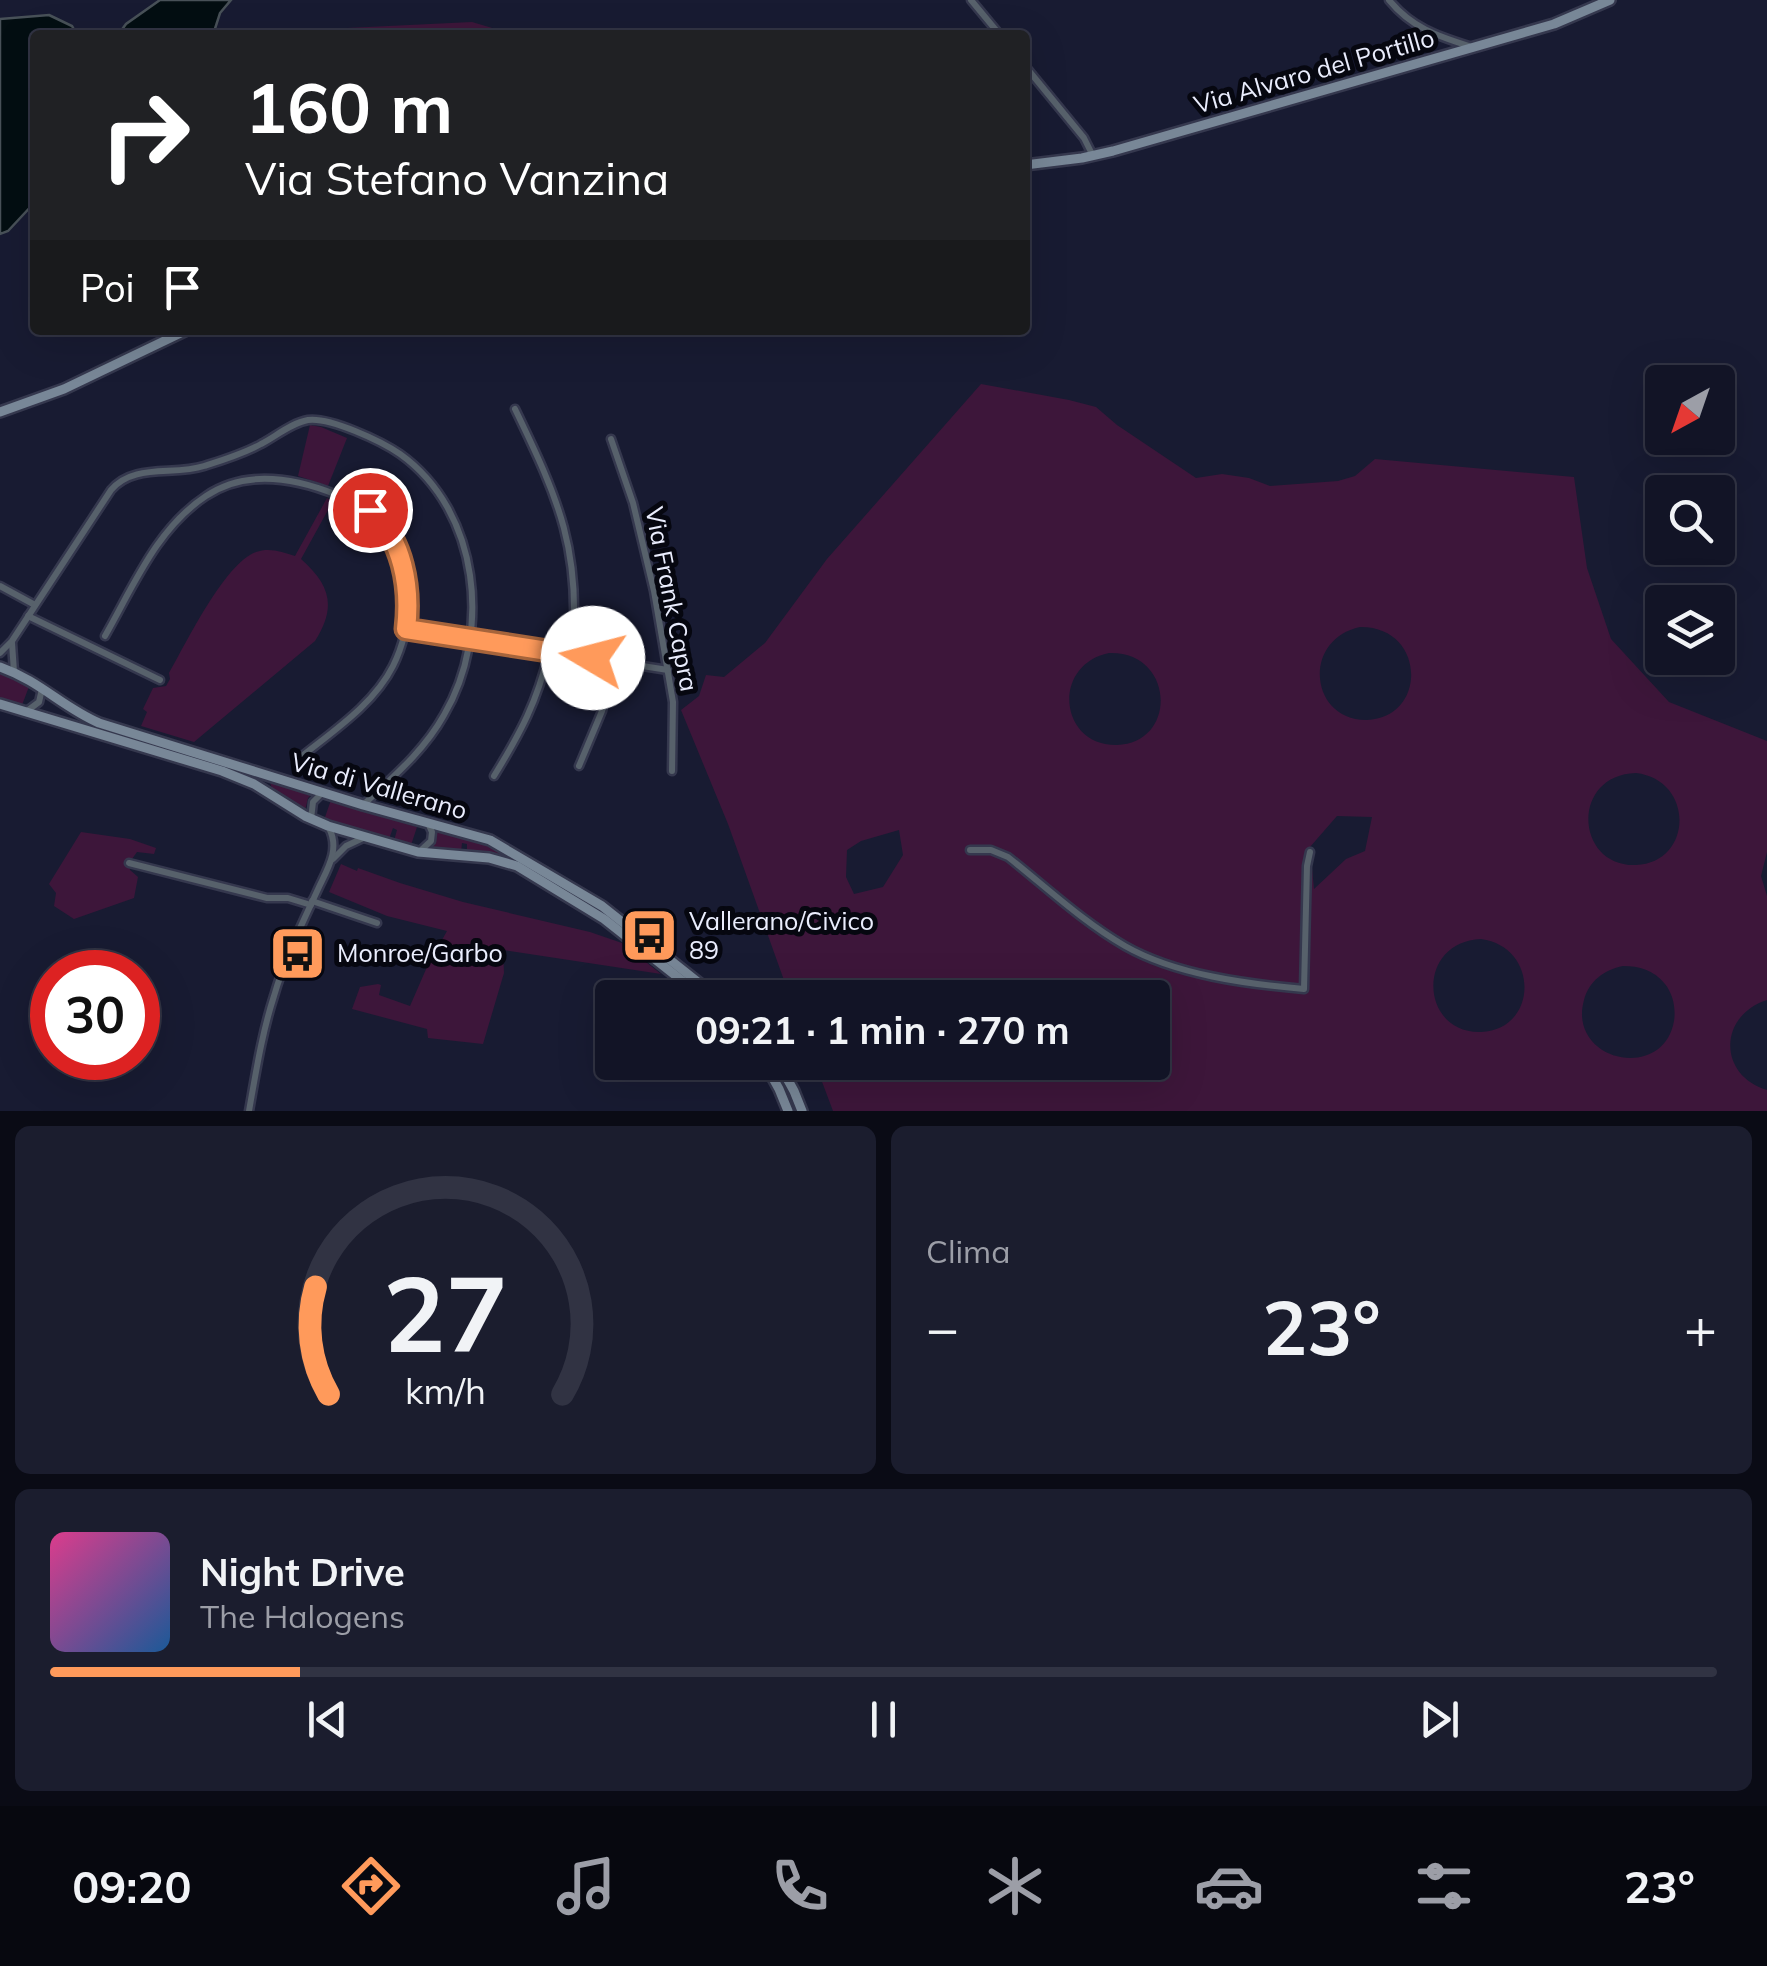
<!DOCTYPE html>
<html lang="it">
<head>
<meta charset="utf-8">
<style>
	body { margin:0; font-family:Mulish,sans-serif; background:#1b1d2e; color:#f1f3f6; height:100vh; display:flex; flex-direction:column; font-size:38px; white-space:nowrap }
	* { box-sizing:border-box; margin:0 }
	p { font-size:32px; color:#9c9ea7 }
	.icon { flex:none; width:55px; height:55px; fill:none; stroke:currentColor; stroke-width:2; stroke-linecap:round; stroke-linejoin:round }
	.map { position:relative; height:1111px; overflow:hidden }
	.panel { display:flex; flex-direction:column; gap:15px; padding:15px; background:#0a0b15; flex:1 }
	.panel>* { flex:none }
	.guide { position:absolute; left:30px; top:30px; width:1000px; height:305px; border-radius:10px; box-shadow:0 10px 40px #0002,0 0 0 2px #313343; background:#202124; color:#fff; overflow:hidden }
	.needle { width:65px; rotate:220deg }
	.fabs { position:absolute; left:1645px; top:365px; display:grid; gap:20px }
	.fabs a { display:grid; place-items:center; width:90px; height:90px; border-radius:10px; background:#121426; box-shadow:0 10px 40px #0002,0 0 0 2px #313343; font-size:50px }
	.speed { position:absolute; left:30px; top:950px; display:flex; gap:20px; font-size:50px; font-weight:700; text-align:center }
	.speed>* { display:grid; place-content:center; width:130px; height:130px; border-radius:50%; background:#121426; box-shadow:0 10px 40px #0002,0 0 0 2px #313343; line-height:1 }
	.speed .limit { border:15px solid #d22; background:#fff; color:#111 }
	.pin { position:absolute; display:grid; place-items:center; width:85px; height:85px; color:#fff; margin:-42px; border:5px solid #fff; border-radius:50%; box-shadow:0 2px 10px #0007 }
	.me { position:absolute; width:110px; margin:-55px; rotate:278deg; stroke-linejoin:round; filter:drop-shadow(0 0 8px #0008) }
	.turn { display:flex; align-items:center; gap:35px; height:210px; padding:0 50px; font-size:45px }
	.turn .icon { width:130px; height:130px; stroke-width:2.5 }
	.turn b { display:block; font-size:70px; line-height:85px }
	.then { display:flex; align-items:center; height:95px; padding:0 50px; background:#0003; gap:20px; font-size:38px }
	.big { font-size:75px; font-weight:700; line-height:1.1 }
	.panel .card { flex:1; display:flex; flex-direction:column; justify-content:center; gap:15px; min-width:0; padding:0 35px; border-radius:15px; background:#1b1d2e }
	.panel .dial { align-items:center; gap:0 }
	.dial svg { height:260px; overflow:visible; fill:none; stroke:#313343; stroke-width:7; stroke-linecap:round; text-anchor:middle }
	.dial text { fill:#f1f3f6; stroke:none }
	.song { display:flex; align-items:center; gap:30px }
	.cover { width:120px; height:120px; border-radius:15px; background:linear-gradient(135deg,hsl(330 70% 55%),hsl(210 70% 35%)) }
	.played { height:10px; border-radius:5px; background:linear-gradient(90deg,#ff9a5b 15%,#313343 15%) }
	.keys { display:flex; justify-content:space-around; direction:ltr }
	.heat { display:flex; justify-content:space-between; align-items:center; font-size:55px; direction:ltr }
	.panel .tiles { flex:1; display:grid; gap:15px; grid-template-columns:1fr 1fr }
	.card:last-child { grid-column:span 2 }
	.trip { position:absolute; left:595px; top:980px; width:575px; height:100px; border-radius:10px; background:#121426; box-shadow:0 10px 40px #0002,0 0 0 2px #313343; font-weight:700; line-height:100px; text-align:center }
	.dock { display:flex; height:160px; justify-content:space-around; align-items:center; background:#07080f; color:#9c9ea7 }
	.dock .icon { width:70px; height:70px }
	.dock .selected { color:#ff9a5b }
	.dock b { font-size:45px; color:#f1f3f6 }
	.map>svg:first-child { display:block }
</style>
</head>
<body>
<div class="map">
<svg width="1767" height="1111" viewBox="0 0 1767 1111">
	<rect width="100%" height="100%" fill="#181b32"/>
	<!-- green -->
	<g fill="#3d163a" fill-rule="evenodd">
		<path d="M 472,22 L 516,35 L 262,35 L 284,31 Z"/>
		<path d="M 981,384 L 1069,400 L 1096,407 L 1117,425 L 1196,478 L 1222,474 L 1249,478 L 1270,486 L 1338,481 L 1355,476 L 1375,459 L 1574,477 L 1587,568 L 1611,639 L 1669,702 L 1767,741 L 1767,852 L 1761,876 L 1767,896 L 1767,1000 C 1718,1016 1718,1075 1767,1090 L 1767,1111 L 833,1111 L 815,1063 L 1152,1062 L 1152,998 L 790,997 L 728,824 L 681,710 L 699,696 L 706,675 L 724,677 L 765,643 L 827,559 ZM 1360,627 C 1426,626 1428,718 1367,720 C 1310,721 1301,640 1360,627 ZM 1109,653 C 1175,651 1178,743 1117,745 C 1059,746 1051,665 1109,653 ZM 1636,773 C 1695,780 1693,863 1636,865 C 1575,867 1570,775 1636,773 ZM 1337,816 L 1372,817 L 1365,851 L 1346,859 L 1314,889 L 1310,847 ZM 899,830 L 903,855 L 883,887 L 854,894 L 846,877 L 847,850 L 861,841 ZM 1481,939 C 1540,947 1538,1030 1481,1032 C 1420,1034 1415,942 1481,939 ZM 1623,966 C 1639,966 1654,970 1665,984 C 1673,994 1676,1008 1674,1021 C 1663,1083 1567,1061 1584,1000 C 1589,981 1604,970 1623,966 Z"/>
		<path d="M 310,425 L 321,427 L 347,438 L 328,486 L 298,476 Z"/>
		<path d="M 327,498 L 333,501 L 301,559 C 330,585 337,606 315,641 L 194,742 L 141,726 L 147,712 L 143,709 L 153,688 L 166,686 L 170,679 L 169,673 C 187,642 224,564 256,552 C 269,547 283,552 295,556 Z"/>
		<path d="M 0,673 L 30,684 L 22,705 L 0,699 Z"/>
		<path d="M 218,765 L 218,764 L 313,793 L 308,798 L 305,811 L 272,789 L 270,782 L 263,779 L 261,782 L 266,786 Z"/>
		<path d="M 331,800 L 417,827 L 411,845 L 394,841 L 397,830 L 393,828 L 389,839 L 324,820 Z"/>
		<path d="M 435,830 L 482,842 L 518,861 L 495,854 L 467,852 L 467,844 L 462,843 L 461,852 L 430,850 L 436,842 Z"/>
		<path d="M 81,832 L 130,839 L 156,848 L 154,854 L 137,852 L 129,863 L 130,870 L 138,877 L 134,898 L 74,919 L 54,906 L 56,893 L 49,884 Z"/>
		<path d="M 341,864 L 357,871 L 358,868 L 400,883 L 463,902 L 590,932 L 622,943 L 661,974 L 503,950 L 504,973 L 483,1044 L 428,1038 L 427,1029 L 352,1009 L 360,987 L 378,984 L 381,985 L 379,995 L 410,1006 L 427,967 L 447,931 L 387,916 L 329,892 Z"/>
	</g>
	<!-- water -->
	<g fill="#030e12" stroke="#485158" stroke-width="2.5">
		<path d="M 160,0 L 231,0 L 220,13 L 213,35 L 118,35 L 126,24 Z"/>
		<path d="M 49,15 L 72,26 L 77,35 L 35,35 L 35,202 L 8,231 L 0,234 L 0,19 Z"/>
	</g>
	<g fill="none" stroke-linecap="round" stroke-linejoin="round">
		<defs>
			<g id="street">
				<path d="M 971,0 L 1000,35"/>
				<path d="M 1389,0 C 1411,27 1437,36 1469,46"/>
				<path d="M 1025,66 L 1084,138 L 1093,156"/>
				<path d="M 515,409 C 559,500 582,552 572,655"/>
				<path d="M 611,439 L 633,503 L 654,591 L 673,702 L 672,771"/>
				<path d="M 0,586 L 35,605"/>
				<path d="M 28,616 L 160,680"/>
				<path d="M 406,629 L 668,670"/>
				<path d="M 105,636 C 133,587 157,528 206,496 C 246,469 295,478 337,495 C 354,502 370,508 382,522 C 414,561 415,622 393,666 C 373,706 330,733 296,761"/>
				<path d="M 12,643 L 14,672"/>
				<path d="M 0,653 L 12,641 L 111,490 C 134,463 173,476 204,466 C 223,460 243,454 261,444 C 275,437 291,423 308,420 C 330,417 381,441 400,454 C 480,511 492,633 444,715 C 424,751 393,777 363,805"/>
				<path d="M 27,711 L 39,702 L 42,689"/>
				<path d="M 579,766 L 602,711 L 613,661"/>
				<path d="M 494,776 C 521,732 537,702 549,652"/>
				<path d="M 311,819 L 313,802 L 323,792"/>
				<path d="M 970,850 L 991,850 L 1008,857 C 1046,887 1083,922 1125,946 C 1176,975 1247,984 1304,989 L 1307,866 L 1310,852"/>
				<path d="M 419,852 L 431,841 L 432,832 L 428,823"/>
				<path d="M 333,859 L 346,846 L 363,838"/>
				<path d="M 129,863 L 267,898 L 288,898 L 311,905"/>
				<path d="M 312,901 L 377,923"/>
				<path d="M 249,1111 C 256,1072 262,1033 274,996 C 285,958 303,922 319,887 C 328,868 340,849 329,828"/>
			</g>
			<g id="secondary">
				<path d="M 1025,165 L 1082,158 L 1113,151 L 1554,24 L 1610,0"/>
				<path d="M 0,412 L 64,389 L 187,330"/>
				<path d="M 0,667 C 40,681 62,707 99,723 L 363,805 L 490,840 L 602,906 L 718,998"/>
				<path d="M 0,704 L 222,771 L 254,784 L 305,816 L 328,826 L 418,852 L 489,858 L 517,866 L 604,919 L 704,998"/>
				<path d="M 764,1062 L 779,1089 L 788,1111"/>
				<path d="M 778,1062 L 794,1091 L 802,1111"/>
			</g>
		</defs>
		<!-- street casing -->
		<use href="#street" stroke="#35384e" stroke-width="11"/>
		<!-- secondary casing -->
		<use href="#secondary" stroke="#35384e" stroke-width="14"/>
		<!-- street -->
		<use href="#street" stroke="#57616b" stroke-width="6"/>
		<!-- secondary -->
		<use href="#secondary" stroke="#788797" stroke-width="9"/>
	</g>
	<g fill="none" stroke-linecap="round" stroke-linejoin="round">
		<defs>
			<path id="route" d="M 370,510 C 403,539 411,587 406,629 L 593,658"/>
		</defs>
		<!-- route casing -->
		<use href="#route" stroke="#a6643b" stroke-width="25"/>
		<!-- route -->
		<use href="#route" stroke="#ff9a5b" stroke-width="18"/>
	</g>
	<!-- icons -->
	<defs>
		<symbol id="bus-square" viewBox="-11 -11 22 22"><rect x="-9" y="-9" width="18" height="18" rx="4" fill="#ff9a5b" stroke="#060710"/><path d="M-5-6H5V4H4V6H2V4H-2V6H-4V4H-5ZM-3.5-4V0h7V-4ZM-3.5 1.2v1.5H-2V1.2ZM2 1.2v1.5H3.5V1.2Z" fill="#111"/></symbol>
	</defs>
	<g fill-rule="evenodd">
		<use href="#bus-square" x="618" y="904" width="63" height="63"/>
		<use href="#bus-square" x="266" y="922" width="63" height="63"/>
	</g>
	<g text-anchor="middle" stroke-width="10" stroke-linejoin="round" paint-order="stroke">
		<!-- street labels -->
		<g font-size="25" fill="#eaedfd" stroke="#060710">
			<text transform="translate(1314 71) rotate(-16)" y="9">Via Alvaro del Portillo</text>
			<text transform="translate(672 599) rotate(79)" y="9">Via Frank Capra</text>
			<text transform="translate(379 786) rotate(16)" y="9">Via di Vallerano</text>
		</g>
		<!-- poi labels -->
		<g font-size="25" fill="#eaedfd" stroke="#060710" text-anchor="start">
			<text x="689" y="930">Vallerano/Civico<tspan x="689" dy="29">89</tspan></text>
			<text x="337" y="962">Monroe/Garbo</text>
		</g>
	</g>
</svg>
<div class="fabs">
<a><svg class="needle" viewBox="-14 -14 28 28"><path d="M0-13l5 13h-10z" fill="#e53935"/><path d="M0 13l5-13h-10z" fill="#9c9ea7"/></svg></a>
<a><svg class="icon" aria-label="search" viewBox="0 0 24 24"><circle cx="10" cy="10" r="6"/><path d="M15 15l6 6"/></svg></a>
<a><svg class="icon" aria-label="layers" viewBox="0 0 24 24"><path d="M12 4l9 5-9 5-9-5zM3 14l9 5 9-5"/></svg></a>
</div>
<div class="speed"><div class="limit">30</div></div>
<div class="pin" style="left:370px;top:510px;background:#d93025"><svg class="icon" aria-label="arrive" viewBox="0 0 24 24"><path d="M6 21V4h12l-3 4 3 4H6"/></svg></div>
<svg class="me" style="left:593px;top:658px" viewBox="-20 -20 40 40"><circle r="19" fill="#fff"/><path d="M0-13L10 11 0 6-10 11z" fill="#ff9a5b"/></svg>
<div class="trip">09:21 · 1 min · 270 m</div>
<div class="guide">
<div class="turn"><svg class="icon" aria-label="right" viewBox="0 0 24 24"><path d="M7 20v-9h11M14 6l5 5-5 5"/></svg><div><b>160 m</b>Via Stefano Vanzina</div></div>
<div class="then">Poi<svg class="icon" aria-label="arrive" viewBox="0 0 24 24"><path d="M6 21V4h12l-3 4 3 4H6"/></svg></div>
</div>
</div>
<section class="panel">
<div class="tiles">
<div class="card dial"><svg viewBox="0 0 100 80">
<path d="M14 69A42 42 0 1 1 86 69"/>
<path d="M14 69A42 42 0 0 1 10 36" stroke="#ff9a5b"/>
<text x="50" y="56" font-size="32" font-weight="700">27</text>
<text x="50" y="72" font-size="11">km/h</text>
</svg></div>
<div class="card"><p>Clima</p>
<div class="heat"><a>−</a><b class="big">23°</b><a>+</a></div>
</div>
<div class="card">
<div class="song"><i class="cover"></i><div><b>Night Drive</b><p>The Halogens</p></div></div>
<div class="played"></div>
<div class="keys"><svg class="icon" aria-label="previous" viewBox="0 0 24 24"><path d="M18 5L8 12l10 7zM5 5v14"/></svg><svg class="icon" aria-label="pause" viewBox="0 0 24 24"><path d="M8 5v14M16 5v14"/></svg><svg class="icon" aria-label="next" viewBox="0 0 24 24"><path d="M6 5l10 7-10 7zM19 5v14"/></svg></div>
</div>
</div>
</section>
<nav class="dock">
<b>09:20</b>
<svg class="icon selected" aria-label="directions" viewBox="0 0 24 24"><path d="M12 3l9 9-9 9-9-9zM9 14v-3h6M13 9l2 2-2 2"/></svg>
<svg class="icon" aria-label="music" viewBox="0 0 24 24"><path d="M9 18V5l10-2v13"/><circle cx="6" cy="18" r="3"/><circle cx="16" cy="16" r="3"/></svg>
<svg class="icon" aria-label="phone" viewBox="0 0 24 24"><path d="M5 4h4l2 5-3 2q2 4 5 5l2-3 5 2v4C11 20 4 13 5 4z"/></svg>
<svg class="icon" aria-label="climate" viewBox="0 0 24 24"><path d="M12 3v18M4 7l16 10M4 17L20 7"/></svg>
<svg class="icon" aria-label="car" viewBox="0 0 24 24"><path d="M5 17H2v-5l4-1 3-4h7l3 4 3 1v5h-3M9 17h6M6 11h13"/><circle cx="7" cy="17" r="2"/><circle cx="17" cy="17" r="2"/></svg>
<svg class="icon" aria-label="filters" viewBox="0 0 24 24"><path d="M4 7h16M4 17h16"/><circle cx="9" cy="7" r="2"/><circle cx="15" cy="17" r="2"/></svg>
<b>23°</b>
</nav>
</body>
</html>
